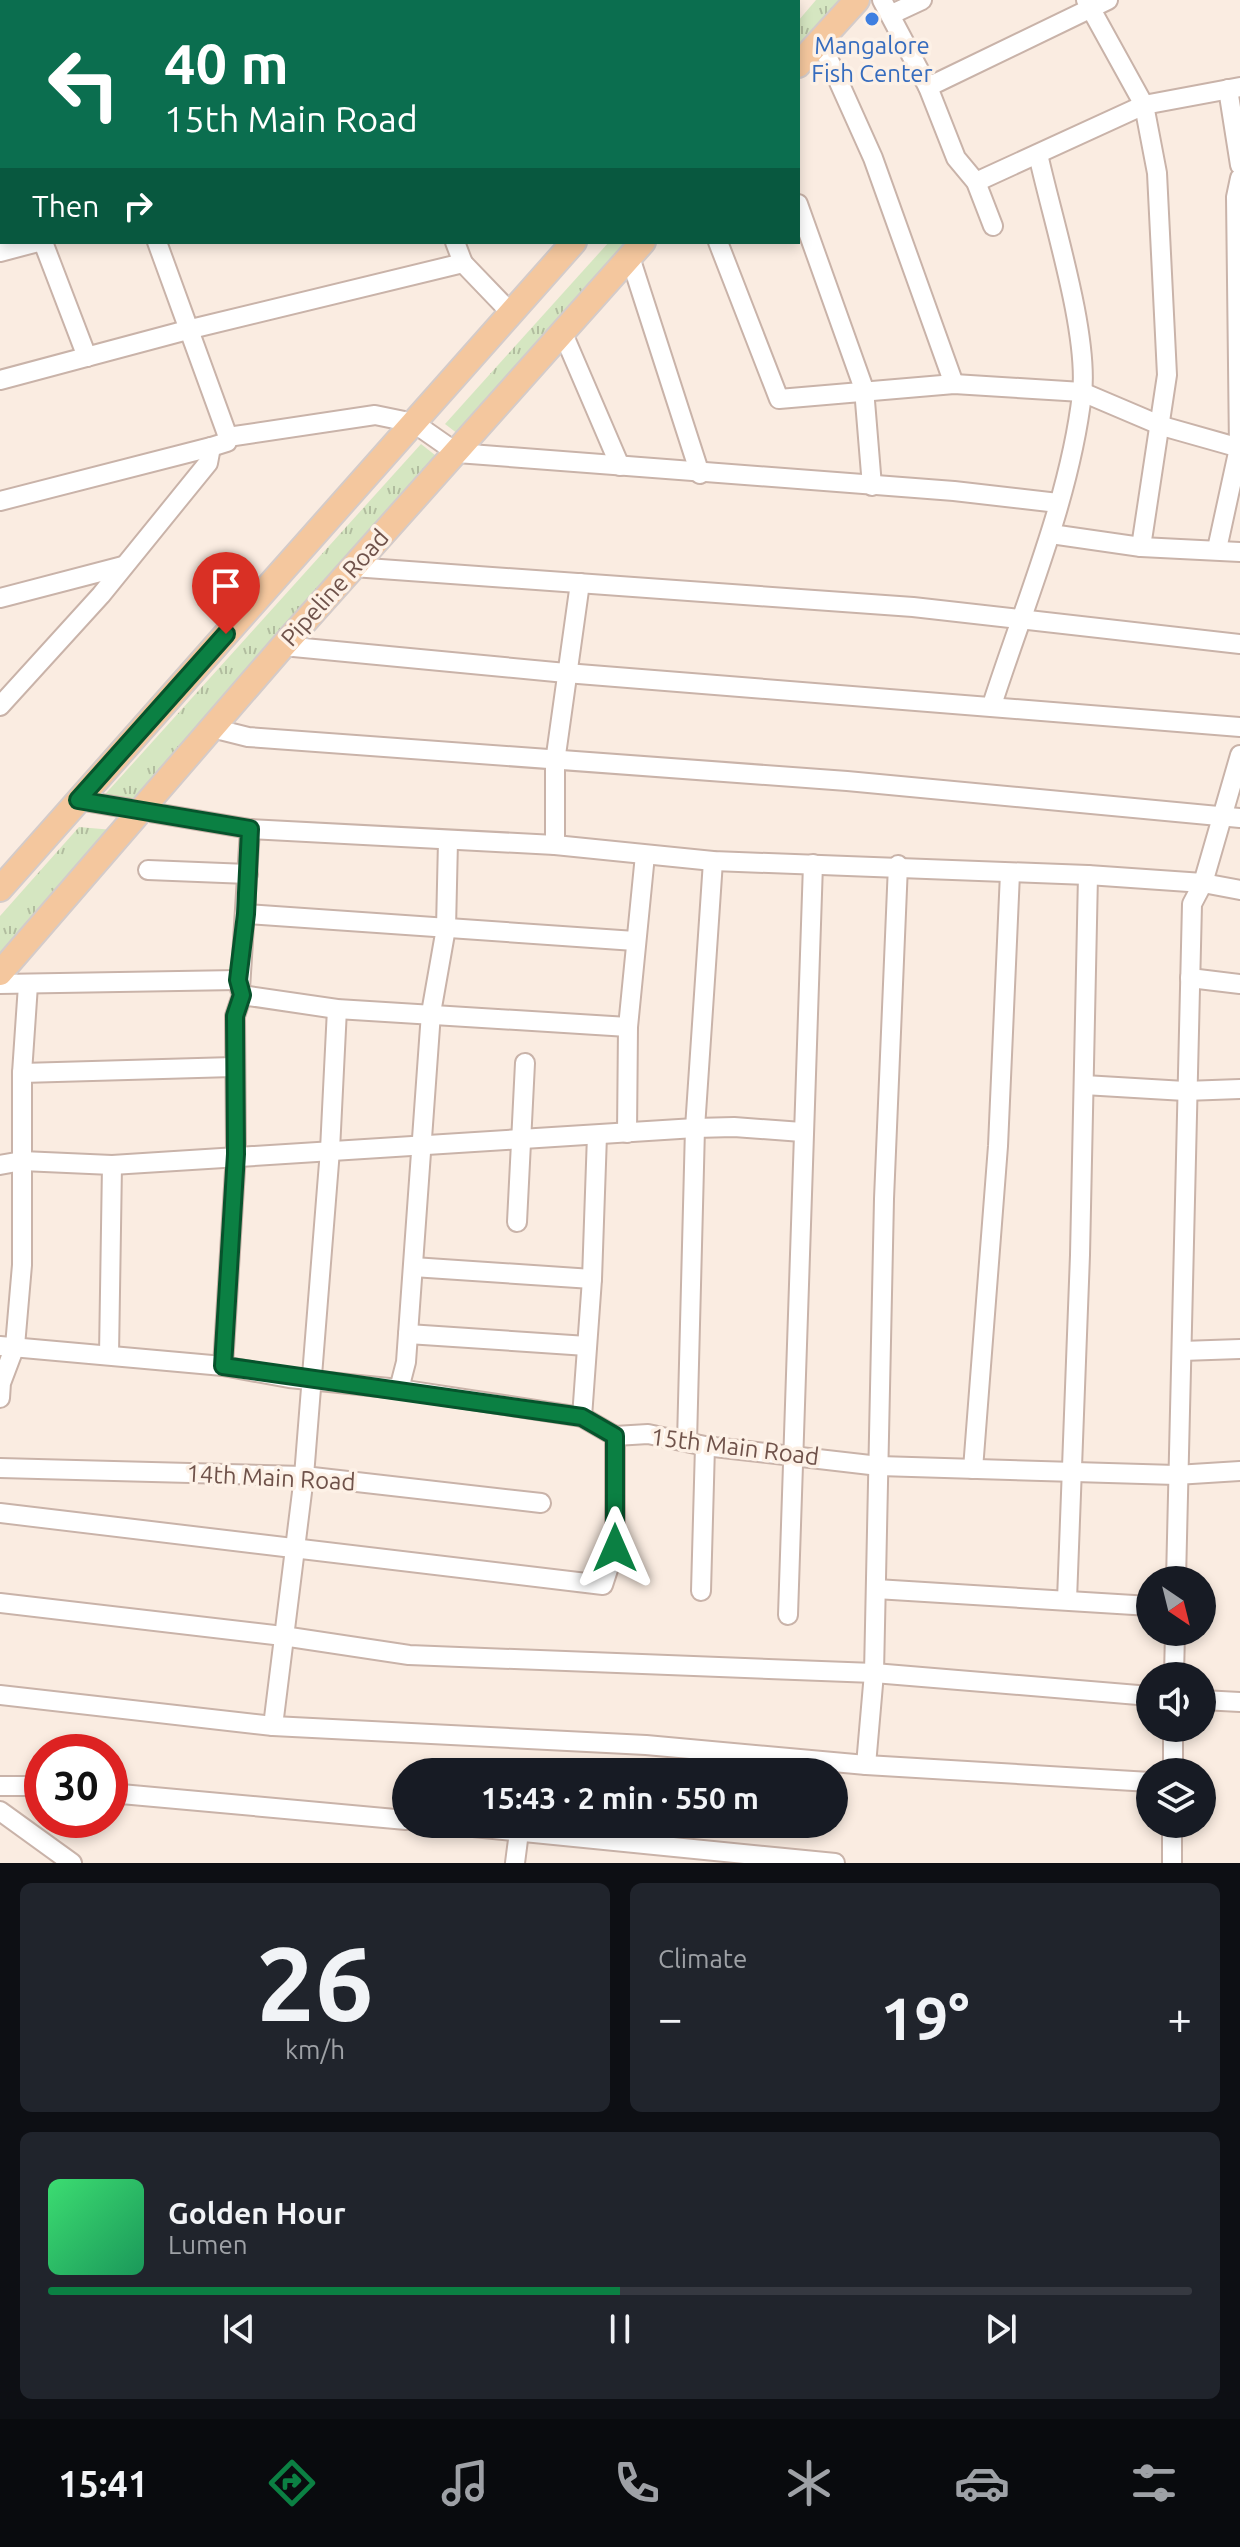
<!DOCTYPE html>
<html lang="en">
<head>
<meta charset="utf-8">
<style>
	body { margin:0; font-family:Ubuntu,sans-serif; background:#20242c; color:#f1f3f6; height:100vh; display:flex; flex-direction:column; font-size:30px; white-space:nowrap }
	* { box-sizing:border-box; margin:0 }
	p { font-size:26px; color:#9ea1a6 }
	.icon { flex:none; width:44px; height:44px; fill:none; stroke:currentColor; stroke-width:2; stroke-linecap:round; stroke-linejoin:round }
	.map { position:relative; height:1863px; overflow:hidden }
	.sheet { display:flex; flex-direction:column; gap:20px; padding:20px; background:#0d0f14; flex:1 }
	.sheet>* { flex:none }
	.top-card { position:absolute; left:0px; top:0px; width:800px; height:244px; box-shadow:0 4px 12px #0003; background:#0b6e4f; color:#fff; overflow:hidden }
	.needle { width:52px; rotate:145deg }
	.buttons { position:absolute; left:1136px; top:1566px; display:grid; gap:16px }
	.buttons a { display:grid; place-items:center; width:80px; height:80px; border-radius:50%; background:#171b24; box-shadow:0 4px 12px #0003; font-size:40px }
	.speed { position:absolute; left:24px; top:1734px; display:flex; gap:16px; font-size:40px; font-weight:700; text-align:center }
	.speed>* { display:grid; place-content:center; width:104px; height:104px; border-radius:50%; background:#171b24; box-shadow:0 4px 12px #0003; line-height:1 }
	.speed .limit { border:12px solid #d22; background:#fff; color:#111 }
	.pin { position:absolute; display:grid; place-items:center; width:68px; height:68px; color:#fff; margin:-82px -34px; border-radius:50% 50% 50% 0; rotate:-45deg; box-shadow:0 0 8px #0007 }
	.pin .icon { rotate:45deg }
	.me { position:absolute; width:88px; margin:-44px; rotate:0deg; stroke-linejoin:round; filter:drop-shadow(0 0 6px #0008) }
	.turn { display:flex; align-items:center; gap:28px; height:168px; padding:0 32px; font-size:36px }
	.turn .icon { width:104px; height:104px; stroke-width:2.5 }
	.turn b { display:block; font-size:56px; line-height:68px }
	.then { display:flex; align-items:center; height:76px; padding:0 32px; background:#0003; gap:16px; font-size:30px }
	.big { font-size:60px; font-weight:700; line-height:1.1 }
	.sheet .card { flex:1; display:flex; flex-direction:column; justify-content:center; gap:12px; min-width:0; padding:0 28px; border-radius:12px; background:#20242c }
	.sheet .dial { align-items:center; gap:0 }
	.dial b { font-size:104px; line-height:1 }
	.song { display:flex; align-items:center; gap:24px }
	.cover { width:96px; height:96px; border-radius:12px; background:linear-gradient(135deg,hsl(140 70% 55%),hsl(150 70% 35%)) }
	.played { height:8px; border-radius:4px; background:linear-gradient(90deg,#0b8043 50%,#363941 50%) }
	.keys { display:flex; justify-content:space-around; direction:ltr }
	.heat { display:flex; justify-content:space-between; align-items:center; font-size:44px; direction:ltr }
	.sheet .tiles { flex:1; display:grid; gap:20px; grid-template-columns:1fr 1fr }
	.card:last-child { grid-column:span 2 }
	.trip { position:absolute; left:392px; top:1758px; width:456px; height:80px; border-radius:40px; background:#171b24; box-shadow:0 4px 12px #0003; font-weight:700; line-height:80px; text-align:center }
	.tab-bar { display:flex; height:128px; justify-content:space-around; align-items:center; background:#090b0e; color:#9ea1a6 }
	.tab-bar .icon { width:56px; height:56px }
	.tab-bar .selected { color:#0b8043 }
	.tab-bar b { font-size:36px; color:#f1f3f6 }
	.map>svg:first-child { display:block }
</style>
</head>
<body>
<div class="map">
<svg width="1240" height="1863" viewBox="0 0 1240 1863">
	<defs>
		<pattern id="park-tufts" width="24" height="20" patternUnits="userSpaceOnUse" patternTransform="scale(2)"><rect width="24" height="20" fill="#d5e6c1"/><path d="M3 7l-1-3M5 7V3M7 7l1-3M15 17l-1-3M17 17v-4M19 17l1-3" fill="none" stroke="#b1bd9f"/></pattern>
	</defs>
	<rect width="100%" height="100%" fill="#faece1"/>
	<!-- park -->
	<g fill="url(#park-tufts)">
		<path d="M 816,0 L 846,0 L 798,52 L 798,21 Z"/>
		<path d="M 609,242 L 631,242 L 458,434 L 445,424 Z"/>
		<path d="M 421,444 L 440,459 L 133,804 L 99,801 Z"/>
		<path d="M 79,827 L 113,830 L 0,965 L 0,916 Z"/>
	</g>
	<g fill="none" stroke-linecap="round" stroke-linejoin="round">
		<!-- stream -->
		<g stroke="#9fd2d2" stroke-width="5">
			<path d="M 28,2 L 31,0"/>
			<path d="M 0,17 L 2,16"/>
		</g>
		<defs>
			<g id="minor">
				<path d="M 112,0 L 112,2"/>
				<path d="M 412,0 L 412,2"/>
				<path d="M 549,0 L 549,2"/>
				<path d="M 621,0 L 621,2"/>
				<path d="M 882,0 L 928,87 L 956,158 L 976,182 L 993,226"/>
				<path d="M 1086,0 L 1144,105 L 1157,173 L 1167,375 L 1141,547"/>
				<path d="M 666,2 L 668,0"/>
				<path d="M 892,14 L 922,0"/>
				<path d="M 820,40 L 873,158 L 954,384"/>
				<path d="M 928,87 L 1108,0"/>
				<path d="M 1228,89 L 1240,165"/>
				<path d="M 0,92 L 2,92"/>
				<path d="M 0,106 L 2,113"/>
				<path d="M 0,127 L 2,126"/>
				<path d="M 976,182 L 1144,105 L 1240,87"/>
				<path d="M 798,204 L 864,389 L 872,486"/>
				<path d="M 43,242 L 87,357"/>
				<path d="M 157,242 L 228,437"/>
				<path d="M 455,242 L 463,263"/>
				<path d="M 718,242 L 779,399 L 954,384 L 1082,392 L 1162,426 L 1240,448"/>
				<path d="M 0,252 L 38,242"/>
				<path d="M 630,257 L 700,474"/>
				<path d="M 562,331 L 620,466"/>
				<path d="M 0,380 L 191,329 L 463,263 L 511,313"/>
				<path d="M 0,501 L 211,447 L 227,442 L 228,437 L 375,415 L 414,423 L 457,453 L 954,491 L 1058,503"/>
				<path d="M 1051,534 L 1141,547 L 1240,552"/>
				<path d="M 1217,549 L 1239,448 L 1236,197 L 1240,178"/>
				<path d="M 353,567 L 913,607 L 1240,644"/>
				<path d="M 0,598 L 123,566"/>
				<path d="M 283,646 L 566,673 L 1240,727"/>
				<path d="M 992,705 C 1024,605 1070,499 1082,394 C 1089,333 1052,218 1038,154"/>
				<path d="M 0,706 L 101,595 L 208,463 L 211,447"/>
				<path d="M 212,728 L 248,737 L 847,781 L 1240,818"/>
				<path d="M 78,800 L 250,829 L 555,845 L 713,861 L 1088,875 L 1203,883 L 1240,890"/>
				<path d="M 555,845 L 555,762 L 580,583"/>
				<path d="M 148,870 L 248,874"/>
				<path d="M 246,914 L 635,941"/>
				<path d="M 1190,978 L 1240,984"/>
				<path d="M 0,984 L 238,980"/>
				<path d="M 240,989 L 250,829"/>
				<path d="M 22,1073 L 233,1067"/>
				<path d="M 1084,1085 L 1185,1091 L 1240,1089"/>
				<path d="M 627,1133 L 628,1027"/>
				<path d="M 0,1165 L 22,1161 L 112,1165 L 695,1128 L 734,1127 L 802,1132"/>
				<path d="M 517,1222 L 525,1063"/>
				<path d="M 413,1267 L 592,1279"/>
				<path d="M 408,1334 L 587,1346"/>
				<path d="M 0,1346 L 223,1366 L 289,1378 L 399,1389 L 582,1417 L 615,1436 L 648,1434 L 705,1446 L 879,1466 L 1176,1475 L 1240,1471"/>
				<path d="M 1182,1351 L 1240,1349"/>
				<path d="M 109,1355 L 112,1165"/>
				<path d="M 223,1366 L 236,1154 L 235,1016 L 242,995 L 337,1009 L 628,1027 L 645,855"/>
				<path d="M 399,1389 L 406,1362 L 431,1013 L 446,928 L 448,841"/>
				<path d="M 0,1398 L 1,1383 L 15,1346 L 22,1265 L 22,1073 L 28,985"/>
				<path d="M 582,1417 L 592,1279 L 597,1135"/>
				<path d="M 687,1442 L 695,1128 L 713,861"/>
				<path d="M 0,1468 L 304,1476 L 541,1503"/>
				<path d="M 973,1469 L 998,1146 L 1010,873"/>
				<path d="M 0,1513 L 603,1585 L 615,1548 L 615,1436"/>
				<path d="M 1176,1580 L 1192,904 L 1203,883 L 1240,755"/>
				<path d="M 876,1589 L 1150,1606"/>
				<path d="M 701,1591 L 705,1446"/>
				<path d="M 1067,1600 L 1080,1255 L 1088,875"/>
				<path d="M 0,1603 L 283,1636 L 409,1655 L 874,1673 L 1150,1696"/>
				<path d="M 788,1615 L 813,864"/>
				<path d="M 1174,1676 L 1175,1632"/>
				<path d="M 0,1695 L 273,1726 L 646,1745 L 866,1765 L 1150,1782"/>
				<path d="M 1202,1700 L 1240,1702"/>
				<path d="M 273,1726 L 304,1476 L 330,1150 L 337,1009"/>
				<path d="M 866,1765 L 874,1673 L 884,1199 L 898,865"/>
				<path d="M 1173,1772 L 1173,1728"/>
				<path d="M 0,1786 L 42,1786"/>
				<path d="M 110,1793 L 406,1820"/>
				<path d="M 0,1811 L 72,1863"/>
				<path d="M 443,1824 L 835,1863"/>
				<path d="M 515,1863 L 519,1832"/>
				<path d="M 1172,1863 L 1172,1824"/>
			</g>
			<g id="major">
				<path d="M 780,2 L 781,0"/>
				<path d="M 798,65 L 857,0"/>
				<path d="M 0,889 L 574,242"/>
				<path d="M 0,973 L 283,646 L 643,242"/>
			</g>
		</defs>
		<!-- minor casing -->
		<use href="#minor" stroke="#c9b3a9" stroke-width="22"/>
		<!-- major casing -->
		<use href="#major" stroke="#d4cbc9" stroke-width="28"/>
		<!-- minor -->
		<use href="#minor" stroke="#fff" stroke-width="18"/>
		<!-- major -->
		<use href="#major" stroke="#f4c79e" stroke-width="24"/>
	</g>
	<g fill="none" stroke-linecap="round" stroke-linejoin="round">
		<defs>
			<path id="route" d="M 226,634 L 78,800 L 250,829 L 246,914 L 238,980 L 242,995 L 235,1016 L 236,1154 L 223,1366 L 582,1417 L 615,1436 L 615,1548"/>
		</defs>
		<!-- route casing -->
		<use href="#route" stroke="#07532c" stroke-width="20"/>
		<!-- route -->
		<use href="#route" stroke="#0b8043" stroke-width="14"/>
	</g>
	<!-- markers -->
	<circle fill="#3f7fe0" stroke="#fdf1e6" stroke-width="3" cx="872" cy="19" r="8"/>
	<g text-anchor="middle" stroke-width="7" stroke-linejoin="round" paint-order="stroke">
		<!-- shop labels -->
		<g font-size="24" fill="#366cbe" stroke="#fdf1e6">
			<text x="872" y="54">Mangalore<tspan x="872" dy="28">Fish Center</tspan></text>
		</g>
		<!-- street labels -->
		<g font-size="24" fill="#6f524a" stroke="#fdf1e6">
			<text transform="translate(335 588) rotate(-48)" y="8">Pipeline Road</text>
			<text transform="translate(735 1447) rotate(7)" y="8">15th Main Road</text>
			<text transform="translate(271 1478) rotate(3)" y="8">14th Main Road</text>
		</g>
	</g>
</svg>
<div class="buttons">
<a><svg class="needle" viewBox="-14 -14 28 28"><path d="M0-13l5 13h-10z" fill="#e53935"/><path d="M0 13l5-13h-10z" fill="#9ea1a6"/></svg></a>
<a><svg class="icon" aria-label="sound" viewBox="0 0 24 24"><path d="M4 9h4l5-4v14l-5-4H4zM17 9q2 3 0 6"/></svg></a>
<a><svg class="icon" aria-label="layers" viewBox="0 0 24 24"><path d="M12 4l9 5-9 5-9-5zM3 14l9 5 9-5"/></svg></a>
</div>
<div class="speed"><div class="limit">30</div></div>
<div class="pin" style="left:226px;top:634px;background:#d93025"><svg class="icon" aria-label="arrive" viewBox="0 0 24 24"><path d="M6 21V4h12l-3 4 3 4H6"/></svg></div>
<svg class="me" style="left:615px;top:1548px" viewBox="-20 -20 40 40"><path d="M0-17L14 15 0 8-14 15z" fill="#0b8043" stroke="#fff" stroke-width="4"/></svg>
<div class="trip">15:43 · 2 min · 550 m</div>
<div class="top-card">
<div class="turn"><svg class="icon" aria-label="left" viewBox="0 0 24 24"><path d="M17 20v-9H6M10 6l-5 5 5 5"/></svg><div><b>40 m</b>15th Main Road</div></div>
<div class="then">Then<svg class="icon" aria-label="right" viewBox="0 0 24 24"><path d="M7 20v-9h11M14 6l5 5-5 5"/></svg></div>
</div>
</div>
<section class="sheet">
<div class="tiles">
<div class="card dial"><b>26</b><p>km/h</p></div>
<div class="card"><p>Climate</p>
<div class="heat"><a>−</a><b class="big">19°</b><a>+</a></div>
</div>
<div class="card">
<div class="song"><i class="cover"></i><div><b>Golden Hour</b><p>Lumen</p></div></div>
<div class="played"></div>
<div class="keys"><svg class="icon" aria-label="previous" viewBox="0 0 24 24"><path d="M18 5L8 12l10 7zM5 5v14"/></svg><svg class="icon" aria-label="pause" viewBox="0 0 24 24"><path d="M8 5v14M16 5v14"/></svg><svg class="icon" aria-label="next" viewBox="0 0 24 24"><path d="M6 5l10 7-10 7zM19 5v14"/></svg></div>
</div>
</div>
</section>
<nav class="tab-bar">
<b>15:41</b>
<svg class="icon selected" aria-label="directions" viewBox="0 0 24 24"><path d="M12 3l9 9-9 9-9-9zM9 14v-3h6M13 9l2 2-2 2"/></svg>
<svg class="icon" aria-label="music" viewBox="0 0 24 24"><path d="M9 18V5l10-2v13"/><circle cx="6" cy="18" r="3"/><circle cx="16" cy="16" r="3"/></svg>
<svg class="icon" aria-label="phone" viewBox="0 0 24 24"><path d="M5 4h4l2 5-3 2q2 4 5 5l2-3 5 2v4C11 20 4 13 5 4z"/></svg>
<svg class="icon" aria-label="climate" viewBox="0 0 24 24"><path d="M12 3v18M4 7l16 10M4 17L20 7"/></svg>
<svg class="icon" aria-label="car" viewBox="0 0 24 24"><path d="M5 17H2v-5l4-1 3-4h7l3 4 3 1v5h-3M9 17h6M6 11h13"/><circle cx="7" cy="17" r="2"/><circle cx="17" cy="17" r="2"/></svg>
<svg class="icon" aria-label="filters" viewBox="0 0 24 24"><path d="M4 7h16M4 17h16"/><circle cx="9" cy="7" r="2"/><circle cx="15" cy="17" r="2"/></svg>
</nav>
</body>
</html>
